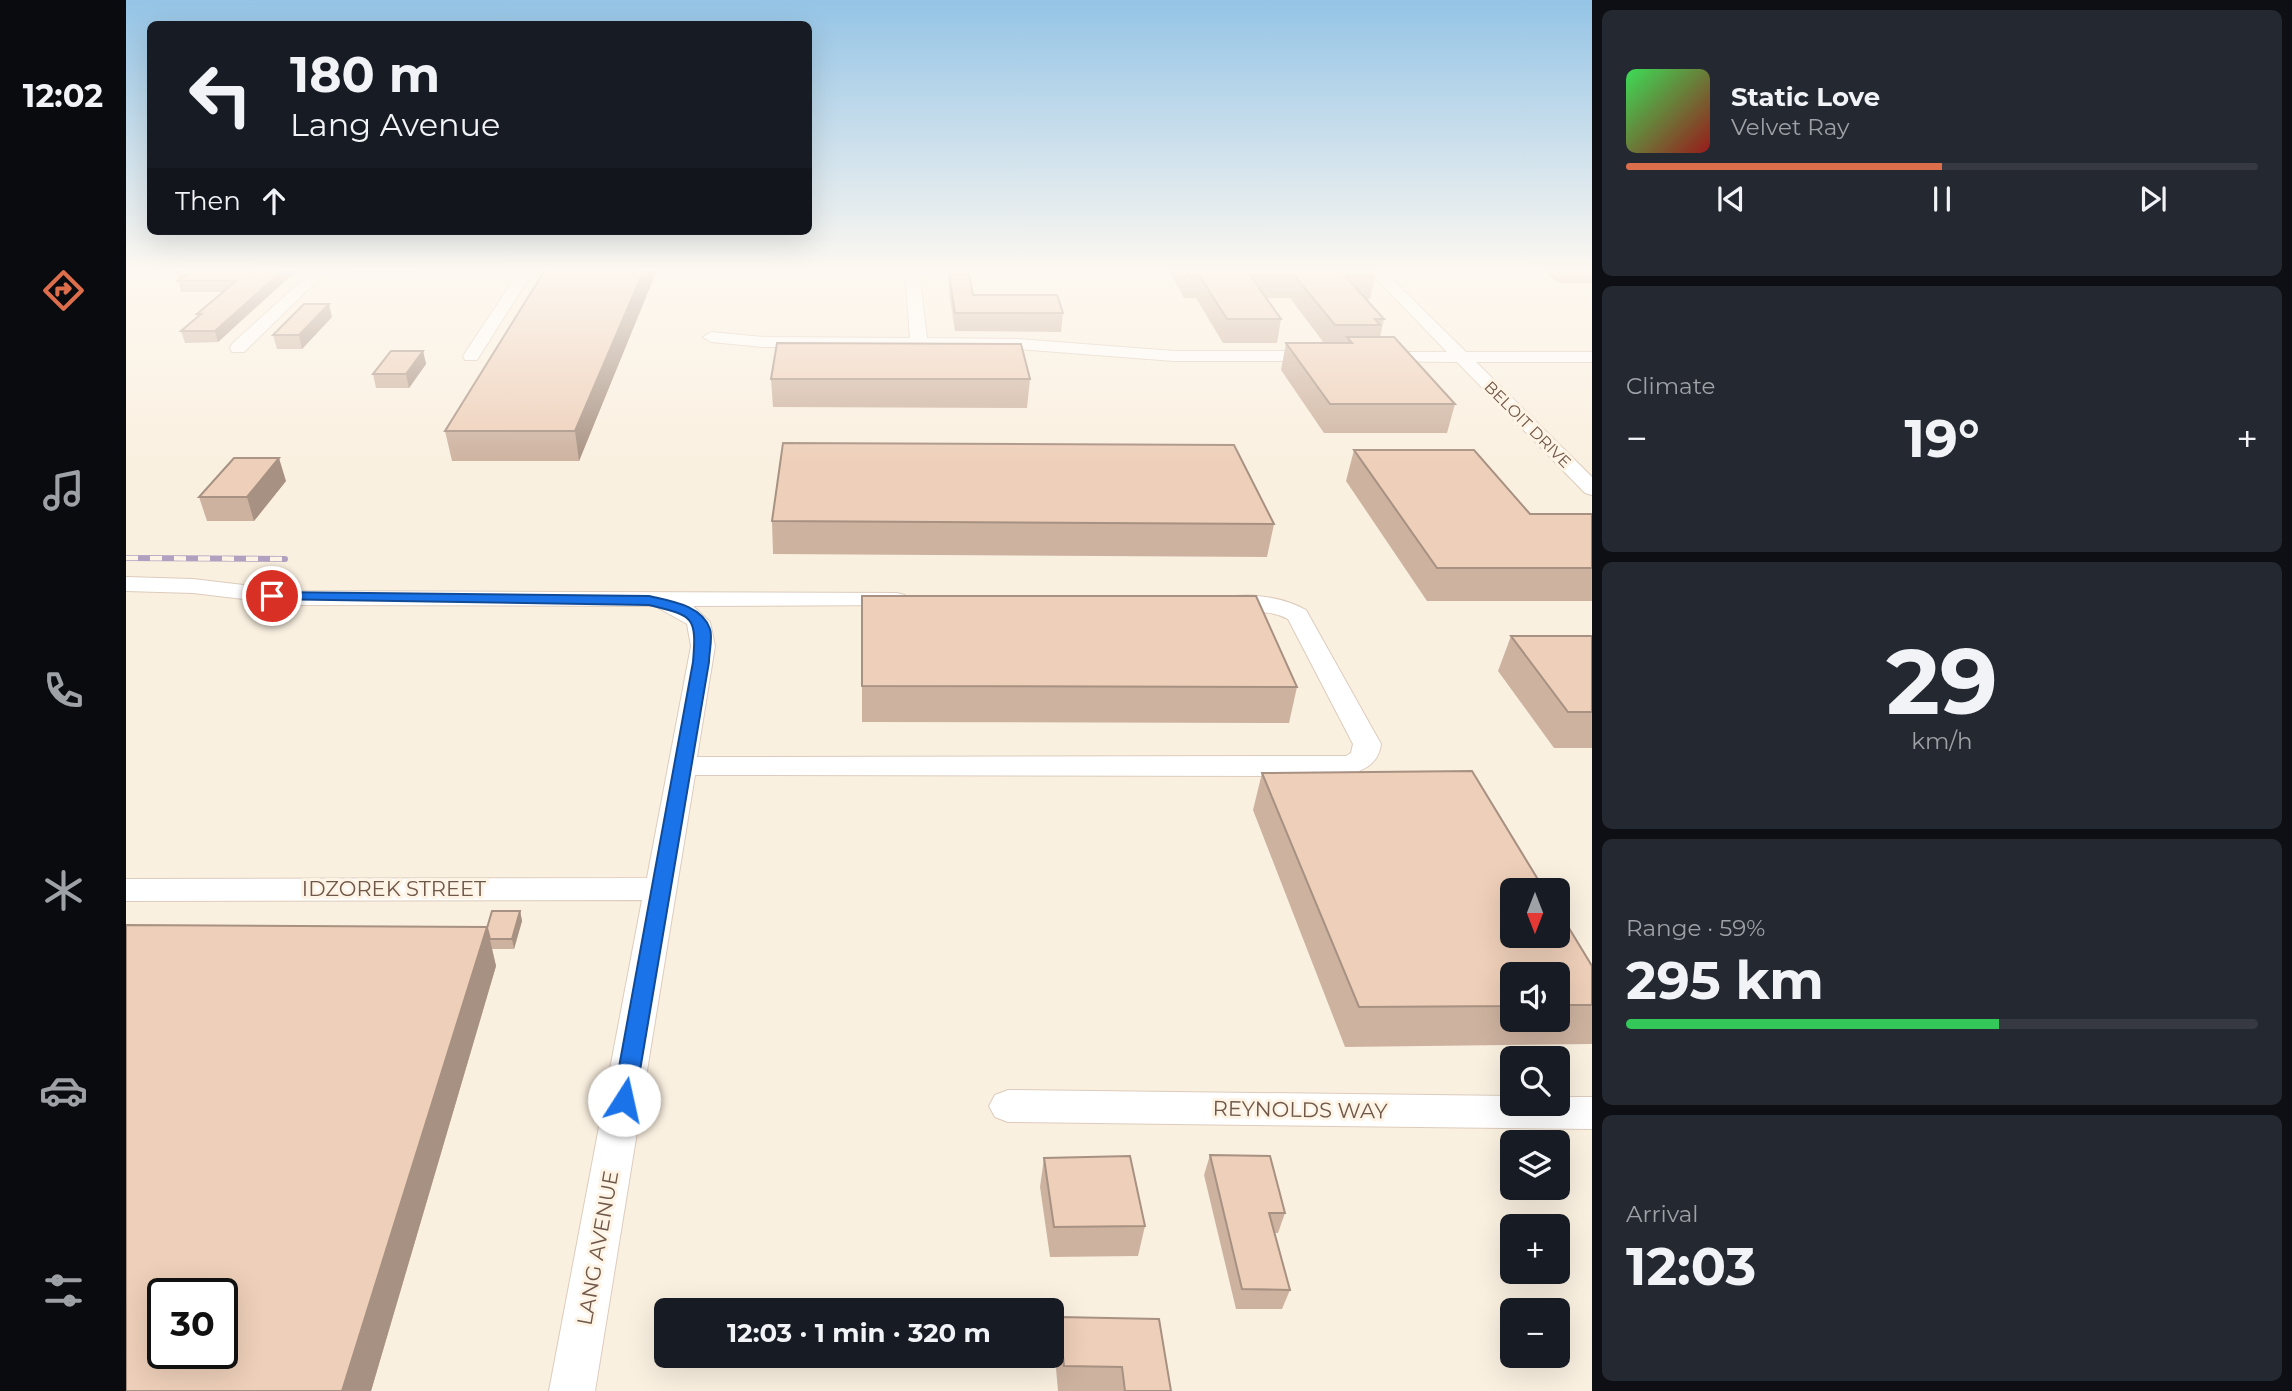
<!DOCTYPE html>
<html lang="en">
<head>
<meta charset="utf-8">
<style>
	body { margin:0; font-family:Montserrat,sans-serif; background:#242831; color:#f1f3f6; height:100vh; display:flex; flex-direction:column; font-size:26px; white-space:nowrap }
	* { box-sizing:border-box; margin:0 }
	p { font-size:23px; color:#9ea1a6 }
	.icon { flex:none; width:38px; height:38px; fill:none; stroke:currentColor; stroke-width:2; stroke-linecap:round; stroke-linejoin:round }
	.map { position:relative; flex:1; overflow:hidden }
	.sheet { display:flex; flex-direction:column; gap:10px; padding:10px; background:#0d0f14; width:700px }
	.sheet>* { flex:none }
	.top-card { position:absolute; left:21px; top:21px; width:665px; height:214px; border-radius:10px; box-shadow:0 7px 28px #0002; background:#171b24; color:#f1f3f6; overflow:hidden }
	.needle { width:46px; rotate:180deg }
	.fabs { position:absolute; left:1374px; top:878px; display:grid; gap:14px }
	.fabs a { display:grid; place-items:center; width:70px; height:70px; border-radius:10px; background:#171b24; box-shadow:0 7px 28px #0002; font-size:35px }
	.speed { position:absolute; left:21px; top:1278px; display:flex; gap:14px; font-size:35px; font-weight:700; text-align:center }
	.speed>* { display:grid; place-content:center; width:91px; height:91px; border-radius:50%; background:#171b24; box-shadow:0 7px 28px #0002; line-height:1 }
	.speed .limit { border:4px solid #111; border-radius:10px; background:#fff; color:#111 }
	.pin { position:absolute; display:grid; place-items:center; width:60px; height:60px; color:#fff; margin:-30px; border:4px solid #fff; border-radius:50%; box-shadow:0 2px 7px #0007 }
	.me { position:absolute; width:77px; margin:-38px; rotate:10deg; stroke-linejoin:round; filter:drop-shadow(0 0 5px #0008) }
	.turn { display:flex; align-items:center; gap:24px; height:147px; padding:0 28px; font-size:32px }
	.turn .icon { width:91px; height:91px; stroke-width:2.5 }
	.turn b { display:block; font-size:49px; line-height:60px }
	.then { display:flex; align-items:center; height:66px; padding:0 28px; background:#0003; gap:14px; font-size:26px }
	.big { font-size:52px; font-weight:700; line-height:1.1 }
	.sheet .card { flex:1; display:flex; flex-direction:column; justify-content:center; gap:10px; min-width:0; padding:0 24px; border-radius:10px; background:#242831 }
	.sheet .dial { align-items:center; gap:0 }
	.dial b { font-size:91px; line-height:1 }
	.song { display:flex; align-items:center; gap:21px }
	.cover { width:84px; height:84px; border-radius:10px; background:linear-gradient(135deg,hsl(130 70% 55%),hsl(0 70% 35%)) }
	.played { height:7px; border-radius:4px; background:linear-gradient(90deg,#dd6e4c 50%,#363941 50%) }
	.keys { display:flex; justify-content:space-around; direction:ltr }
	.heat { display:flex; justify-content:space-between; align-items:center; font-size:38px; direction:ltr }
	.charge { height:10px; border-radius:5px; background:linear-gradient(90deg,#34c759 59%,#363941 0) }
	.trip { position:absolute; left:528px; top:1298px; width:410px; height:70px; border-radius:10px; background:#171b24; box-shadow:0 7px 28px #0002; font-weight:700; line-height:70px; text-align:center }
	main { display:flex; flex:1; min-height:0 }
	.tab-bar { display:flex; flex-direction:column; width:126px; justify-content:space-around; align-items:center; background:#090b0e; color:#9ea1a6 }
	.tab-bar .icon { width:49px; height:49px }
	.tab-bar .selected { color:#dd6e4c }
	.tab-bar b { font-size:32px; color:#f1f3f6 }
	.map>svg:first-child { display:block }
</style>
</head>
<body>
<main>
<nav class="tab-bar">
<b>12:02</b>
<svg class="icon selected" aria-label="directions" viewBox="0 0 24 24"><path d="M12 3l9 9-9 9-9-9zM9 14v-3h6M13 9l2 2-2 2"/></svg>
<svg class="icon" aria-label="music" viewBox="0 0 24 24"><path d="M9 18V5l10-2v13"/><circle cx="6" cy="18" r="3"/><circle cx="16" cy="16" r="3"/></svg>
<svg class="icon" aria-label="phone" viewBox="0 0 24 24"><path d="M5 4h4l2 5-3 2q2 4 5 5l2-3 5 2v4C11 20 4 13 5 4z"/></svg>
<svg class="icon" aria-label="climate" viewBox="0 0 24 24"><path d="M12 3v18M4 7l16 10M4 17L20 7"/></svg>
<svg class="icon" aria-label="car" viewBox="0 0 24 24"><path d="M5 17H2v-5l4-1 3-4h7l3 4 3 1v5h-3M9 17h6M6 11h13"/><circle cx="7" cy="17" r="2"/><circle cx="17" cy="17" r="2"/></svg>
<svg class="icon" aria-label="filters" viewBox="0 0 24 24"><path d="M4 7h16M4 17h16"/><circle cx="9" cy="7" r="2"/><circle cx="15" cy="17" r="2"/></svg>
</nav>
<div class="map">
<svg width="1466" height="1391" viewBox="0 0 1466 1391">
	<rect width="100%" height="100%" fill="#faf0e0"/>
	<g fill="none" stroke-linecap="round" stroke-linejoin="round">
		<defs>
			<g id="minor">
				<path d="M 187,270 L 202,270 L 118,352 L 106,352 L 104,348 L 106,344 Z"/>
				<path d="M 394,270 L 408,270 L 351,360 L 339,360 L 337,356 Z"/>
				<path d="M 779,270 L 793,270 L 801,338 L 892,339 L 1048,351 L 1191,351 L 1199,356 L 1191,361 L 1048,361 L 892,349 L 637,347 L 585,342 L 577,337 L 585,332 L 637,337 L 784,338 Z"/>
				<path d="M 1242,270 L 1257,270 L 1340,352 L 1466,352 L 1466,362 L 1350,362 L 1466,477 L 1466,495 L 1459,493 L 1331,362 L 1245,361 L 1243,357 L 1251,352 L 1321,352 Z"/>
				<path d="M 0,577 L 67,579 L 168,591 L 771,593 L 779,595 L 783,600 L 779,605 L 567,606 L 584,622 L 589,646 L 571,757 L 1220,756 L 1225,753 L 1227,744 L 1162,619 C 1140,607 1116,615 1092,609 L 1088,604 L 1092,599 C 1120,592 1155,596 1180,610 L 1255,744 C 1252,766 1236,771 1216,776 L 569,775 L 469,1391 L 423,1391 L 516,900 L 0,901 L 0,879 L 521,878 L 565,646 L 561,624 L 529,606 L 168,605 L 67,593 L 0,591 Z"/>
				<path d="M 882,1090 L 1386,1096 L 1386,1104 L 1432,1104 L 1432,1097 L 1466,1097 L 1466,1129 L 882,1122 L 869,1117 L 863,1106 L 869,1095 Z"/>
			</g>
		</defs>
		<!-- minor casing -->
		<use href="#minor" stroke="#ddccbd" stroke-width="2"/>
		<!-- minor -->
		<use href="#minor" fill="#fff" fill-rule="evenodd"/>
		<defs>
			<path id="rail" d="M 0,558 L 159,559"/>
		</defs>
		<!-- rail casing -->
		<use href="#rail" stroke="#b2a0c1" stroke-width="6"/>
		<!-- rail -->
		<use href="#rail" stroke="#fef4e5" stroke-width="4.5" stroke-dasharray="12" stroke-linecap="butt"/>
	</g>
	<!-- wall -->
	<g fill="#cdb29f" fill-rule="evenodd">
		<path d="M 56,270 L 171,270 L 92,342 L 59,343 L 55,331 L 72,316 L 71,314 L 97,292 L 55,292 L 51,274 Z"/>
		<path d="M 226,270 L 297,270 L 295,272 L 226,272 Z"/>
		<path d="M 419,270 L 531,270 L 453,461 L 326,461 L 319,431 Z"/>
		<path d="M 1043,270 L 1243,270 L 1249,276 L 1244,299 L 1240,299 L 1258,319 L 1254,337 L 1329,404 L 1321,433 L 1198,433 L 1155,370 L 1160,343 L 1198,343 L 1164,298 L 1140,298 L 1155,319 L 1151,343 L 1097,343 L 1070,298 L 1058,298 Z"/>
		<path d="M 1416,270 L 1466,270 L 1466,283 L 1433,283 Z"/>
		<path d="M 823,274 L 847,295 L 937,313 L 935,332 L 829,331 L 823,292 Z"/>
		<path d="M 206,317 L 176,349 L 151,349 L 147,335 Z"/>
		<path d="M 297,351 L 300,364 L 283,388 L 250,388 L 247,374 Z"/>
		<path d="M 645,379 L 904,379 L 901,408 L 647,407 Z"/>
		<path d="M 1228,450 L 1404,514 L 1466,514 L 1466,601 L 1301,601 L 1220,481 Z"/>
		<path d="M 160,481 L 128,521 L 81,521 L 73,497 Z"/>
		<path d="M 646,521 L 1148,524 L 1141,557 L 647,554 Z"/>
		<path d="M 736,596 L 1171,687 L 1163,723 L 736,722 Z"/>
		<path d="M 1385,636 L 1466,636 L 1466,748 L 1428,748 L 1372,671 Z"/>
		<path d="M 1136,773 L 1466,966 L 1466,1044 L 1219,1047 L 1127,810 ZM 1386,975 L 1432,975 L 1432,1020 L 1386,1020 Z"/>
		<path d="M 394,911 L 396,921 L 388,949 L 366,949 L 370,966 L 245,1391 L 0,1391 L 361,927 Z"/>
		<path d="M 1084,1155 L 1159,1213 L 1152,1233 L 1148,1233 L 1164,1290 L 1156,1309 L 1110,1309 L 1078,1175 Z"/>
		<path d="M 918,1158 L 1019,1226 L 1012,1256 L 924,1257 L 914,1187 Z"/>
		<path d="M 933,1317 L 1045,1391 L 932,1391 L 928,1346 Z"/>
	</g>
	<!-- shaded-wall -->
	<g fill="#a79182">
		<path d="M 157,270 L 171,270 L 92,342 L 89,331 Z"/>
		<path d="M 518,270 L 531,270 L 453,461 L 449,431 Z"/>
		<path d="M 203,304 L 206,317 L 176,349 L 173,335 Z"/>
		<path d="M 297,351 L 300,364 L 283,388 L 280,374 Z"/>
		<path d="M 153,458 L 160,481 L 128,521 L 121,497 Z"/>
		<path d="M 394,911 L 396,921 L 388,949 L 386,939 Z"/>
		<path d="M 361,927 L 370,966 L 245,1391 L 216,1391 Z"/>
	</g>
	<!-- building -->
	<g fill="#eecfb9" stroke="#a79182" stroke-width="2" fill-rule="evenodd">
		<path d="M 56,270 L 157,270 L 89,331 L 55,331 L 75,314 L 71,314 L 110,281 L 52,281 L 61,274 L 51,274 Z"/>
		<path d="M 419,270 L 518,270 L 449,431 L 319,431 Z"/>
		<path d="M 1059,270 L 1243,270 L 1249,276 L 1219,276 L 1258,319 L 1249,319 L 1254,325 L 1209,325 L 1168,275 L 1124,275 L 1155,319 L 1101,319 L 1073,275 L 1061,275 Z"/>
		<path d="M 823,274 L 843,274 L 847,295 L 931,295 L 937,313 L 829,313 Z"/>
		<path d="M 178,304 L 203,304 L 173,335 L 147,335 Z"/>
		<path d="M 1221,337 L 1268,337 L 1329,404 L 1204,404 L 1160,343 L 1226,343 Z"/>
		<path d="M 651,343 L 895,344 L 904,379 L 645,379 Z"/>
		<path d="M 265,351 L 297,351 L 280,374 L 247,374 Z"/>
		<path d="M 657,443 L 1108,445 L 1148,524 L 646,521 Z"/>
		<path d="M 1228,450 L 1348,450 L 1404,514 L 1466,514 L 1466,568 L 1311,568 Z"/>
		<path d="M 108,458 L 153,458 L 121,497 L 73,497 Z"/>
		<path d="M 736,596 L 1130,596 L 1171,687 L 736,686 Z"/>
		<path d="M 1385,636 L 1466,636 L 1466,712 L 1442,712 Z"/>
		<path d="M 1346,771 L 1419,891 L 1386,891 L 1386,936 L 1432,936 L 1432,910 L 1466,966 L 1466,1005 L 1432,1005 L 1432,975 L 1386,975 L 1386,1006 L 1233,1007 L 1136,773 Z"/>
		<path d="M 366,911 L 394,911 L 386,939 L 364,939 L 361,928 Z"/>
		<path d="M 0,925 L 361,927 L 216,1391 L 0,1391 ZM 37,1293 L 96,1293 L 96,1353 L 37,1353 Z"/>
		<path d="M 1084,1155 L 1144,1156 L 1159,1213 L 1143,1213 L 1164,1290 L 1116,1289 Z"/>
		<path d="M 1004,1156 L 1019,1226 L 928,1227 L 918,1158 Z"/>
		<path d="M 933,1317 L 1033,1319 L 1045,1391 L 999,1391 L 996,1367 L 938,1366 Z"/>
	</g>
	<!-- sky -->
	<linearGradient id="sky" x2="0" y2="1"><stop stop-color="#94c4e6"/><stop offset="0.58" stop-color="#fdf8f1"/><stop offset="1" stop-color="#fdf8f1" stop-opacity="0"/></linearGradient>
	<rect width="1466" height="465" fill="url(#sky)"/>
	<!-- route -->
	<path fill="#1a73e8" stroke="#114b97" stroke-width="2" d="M 146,592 L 523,596 C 544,601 576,605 584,629 C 587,637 583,652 583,662 L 509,1100 L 506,1107 L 498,1110 L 490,1107 L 487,1100 L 567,662 C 571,615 567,616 523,605 L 141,599 L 141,593 Z"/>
	<g text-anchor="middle" stroke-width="6" stroke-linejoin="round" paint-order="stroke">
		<!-- far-street labels -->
		<g font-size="16" fill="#6f5749" stroke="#fef4e5">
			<text transform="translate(1402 424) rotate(45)" y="6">BELOIT DRIVE</text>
		</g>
		<!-- near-street labels -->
		<g font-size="21" fill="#6f5749" stroke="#fef4e5">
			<text x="268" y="896">IDZOREK STREET</text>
			<text transform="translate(1174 1110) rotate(1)" y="7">REYNOLDS WAY</text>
			<text transform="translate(472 1248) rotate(-80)" y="7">LANG AVENUE</text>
		</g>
	</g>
</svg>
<div class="fabs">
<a><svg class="needle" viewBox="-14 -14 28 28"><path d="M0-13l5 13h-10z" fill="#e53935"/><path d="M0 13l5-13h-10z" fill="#9ea1a6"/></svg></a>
<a><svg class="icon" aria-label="sound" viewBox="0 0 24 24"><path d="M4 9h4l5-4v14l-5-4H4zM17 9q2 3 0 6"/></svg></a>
<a><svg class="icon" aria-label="search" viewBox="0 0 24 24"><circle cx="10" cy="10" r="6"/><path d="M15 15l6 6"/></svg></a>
<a><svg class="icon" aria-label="layers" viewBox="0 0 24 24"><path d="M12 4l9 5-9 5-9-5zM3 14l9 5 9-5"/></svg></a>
<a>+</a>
<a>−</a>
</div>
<div class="speed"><div class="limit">30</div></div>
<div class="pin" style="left:146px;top:596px;background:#d93025"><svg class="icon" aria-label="arrive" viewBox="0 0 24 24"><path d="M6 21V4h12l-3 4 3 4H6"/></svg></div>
<svg class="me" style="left:498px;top:1100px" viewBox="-20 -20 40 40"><circle r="19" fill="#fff"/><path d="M0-13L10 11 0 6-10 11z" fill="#1a73e8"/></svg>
<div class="trip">12:03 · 1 min · 320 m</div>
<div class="top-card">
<div class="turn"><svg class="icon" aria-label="left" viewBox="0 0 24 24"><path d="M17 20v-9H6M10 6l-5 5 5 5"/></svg><div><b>180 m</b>Lang Avenue</div></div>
<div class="then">Then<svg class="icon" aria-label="ahead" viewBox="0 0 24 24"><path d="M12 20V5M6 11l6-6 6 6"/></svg></div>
</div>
</div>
<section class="sheet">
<div class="card">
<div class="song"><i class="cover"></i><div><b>Static Love</b><p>Velvet Ray</p></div></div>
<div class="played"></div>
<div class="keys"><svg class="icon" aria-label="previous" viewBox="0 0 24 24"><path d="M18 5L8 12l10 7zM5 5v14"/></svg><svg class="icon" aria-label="pause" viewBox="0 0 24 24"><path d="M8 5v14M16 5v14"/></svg><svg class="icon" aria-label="next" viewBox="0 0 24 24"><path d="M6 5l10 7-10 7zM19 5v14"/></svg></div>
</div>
<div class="card"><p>Climate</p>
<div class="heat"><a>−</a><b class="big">19°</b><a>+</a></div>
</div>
<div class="card dial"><b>29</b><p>km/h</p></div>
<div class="card"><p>Range · 59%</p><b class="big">295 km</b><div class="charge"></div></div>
<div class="card"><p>Arrival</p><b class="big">12:03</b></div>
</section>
</main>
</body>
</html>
